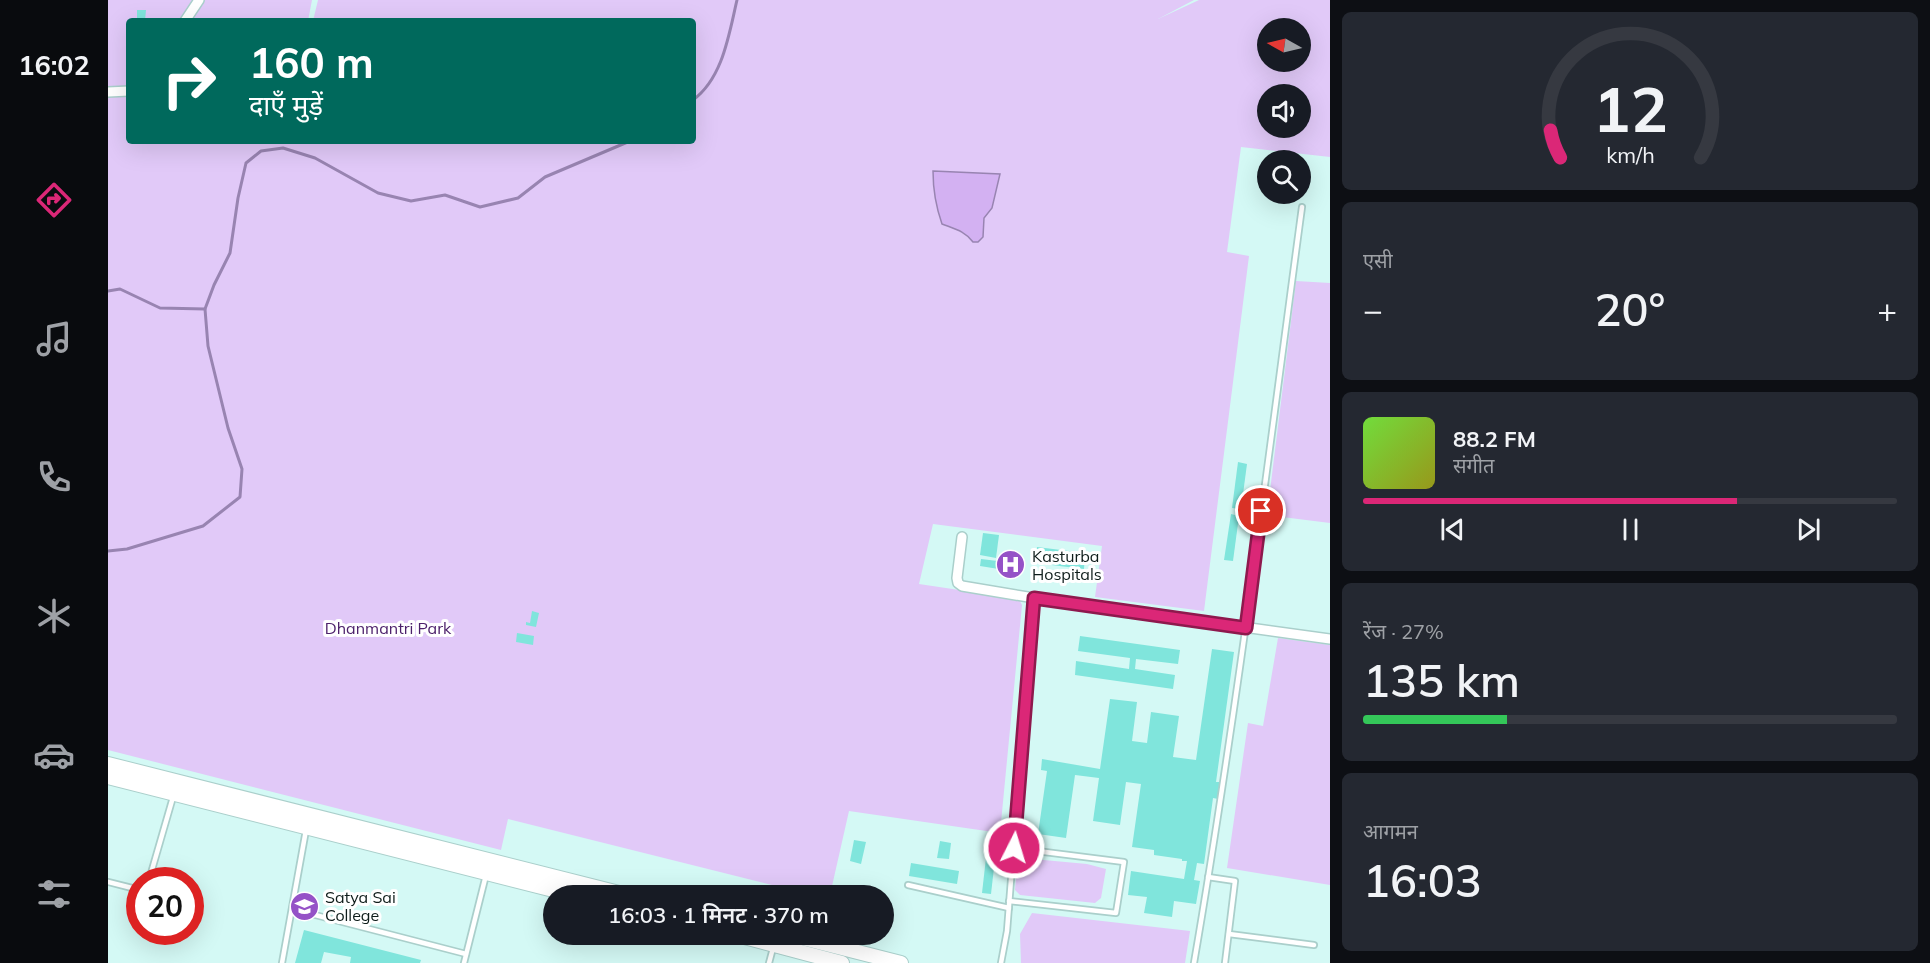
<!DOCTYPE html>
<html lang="hi">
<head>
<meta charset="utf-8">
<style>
	body { margin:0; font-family:Mulish,"Noto Sans Devanagari",sans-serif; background:#242831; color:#f1f3f6; height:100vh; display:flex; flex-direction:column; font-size:22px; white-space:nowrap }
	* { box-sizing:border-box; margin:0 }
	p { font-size:20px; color:#9ea1a6 }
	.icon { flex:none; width:33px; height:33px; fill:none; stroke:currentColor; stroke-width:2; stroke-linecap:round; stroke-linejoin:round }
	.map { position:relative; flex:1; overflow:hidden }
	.drawer { display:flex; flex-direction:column; gap:12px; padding:12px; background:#0d0f14; width:600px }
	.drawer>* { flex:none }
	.guide { position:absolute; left:18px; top:18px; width:570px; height:126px; border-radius:6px; box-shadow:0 6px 24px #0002; background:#00695c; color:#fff; overflow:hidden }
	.needle { width:39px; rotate:278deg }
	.controls { position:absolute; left:1149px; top:18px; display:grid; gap:12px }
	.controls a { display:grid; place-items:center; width:54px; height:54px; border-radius:50%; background:#171b24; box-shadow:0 6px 24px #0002; font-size:30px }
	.speed { position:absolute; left:18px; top:867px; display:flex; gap:12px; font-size:30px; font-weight:700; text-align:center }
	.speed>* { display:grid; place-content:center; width:78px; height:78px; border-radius:50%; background:#171b24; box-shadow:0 6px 24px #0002; line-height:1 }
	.speed .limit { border:9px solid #d22; background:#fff; color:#111 }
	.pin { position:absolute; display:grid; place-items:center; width:51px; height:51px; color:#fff; margin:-26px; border:3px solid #fff; border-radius:50%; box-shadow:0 2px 6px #0007 }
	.me { position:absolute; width:66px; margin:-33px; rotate:5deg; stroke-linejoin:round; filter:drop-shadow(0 0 4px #0008) }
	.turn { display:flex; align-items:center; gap:21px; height:126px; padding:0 24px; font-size:27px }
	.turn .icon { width:78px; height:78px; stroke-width:2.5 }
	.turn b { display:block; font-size:42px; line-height:51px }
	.big { font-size:45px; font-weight:600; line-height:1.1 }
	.drawer .card { flex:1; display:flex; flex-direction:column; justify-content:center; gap:9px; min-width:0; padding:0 21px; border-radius:9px; background:#242831 }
	.drawer .dial { align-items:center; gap:0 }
	.dial svg { height:156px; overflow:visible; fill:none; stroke:#363941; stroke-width:7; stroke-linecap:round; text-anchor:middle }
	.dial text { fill:#f1f3f6; stroke:none }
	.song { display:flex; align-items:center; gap:18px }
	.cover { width:72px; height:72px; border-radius:9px; background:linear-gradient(135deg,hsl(100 70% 55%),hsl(60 70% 35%)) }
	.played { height:6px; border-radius:3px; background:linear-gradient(90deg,#db2777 70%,#363941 70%) }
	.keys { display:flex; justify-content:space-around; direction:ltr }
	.heat { display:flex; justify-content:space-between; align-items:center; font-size:33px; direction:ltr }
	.charge { height:9px; border-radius:4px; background:linear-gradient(90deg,#34c759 27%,#363941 0) }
	.trip { position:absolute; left:435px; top:885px; width:351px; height:60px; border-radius:30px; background:#171b24; box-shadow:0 6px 24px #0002; font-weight:600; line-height:60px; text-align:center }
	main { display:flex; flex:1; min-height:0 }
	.tab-bar { display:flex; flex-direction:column; width:108px; justify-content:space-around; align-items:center; background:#090b0e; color:#9ea1a6 }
	.tab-bar .icon { width:42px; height:42px }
	.tab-bar .active { color:#db2777 }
	.tab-bar b { font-size:27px; color:#f1f3f6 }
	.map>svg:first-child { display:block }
</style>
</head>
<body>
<main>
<nav class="tab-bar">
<b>16:02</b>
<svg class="icon active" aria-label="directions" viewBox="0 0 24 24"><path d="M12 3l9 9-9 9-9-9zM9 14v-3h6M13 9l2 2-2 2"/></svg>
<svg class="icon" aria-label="music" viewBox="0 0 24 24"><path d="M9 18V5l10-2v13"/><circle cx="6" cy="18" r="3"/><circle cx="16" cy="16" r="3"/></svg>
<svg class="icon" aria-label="phone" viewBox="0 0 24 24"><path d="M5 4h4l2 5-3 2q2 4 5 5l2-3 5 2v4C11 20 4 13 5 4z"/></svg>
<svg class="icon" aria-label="climate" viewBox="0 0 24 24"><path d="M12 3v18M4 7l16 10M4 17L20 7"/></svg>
<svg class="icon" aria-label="car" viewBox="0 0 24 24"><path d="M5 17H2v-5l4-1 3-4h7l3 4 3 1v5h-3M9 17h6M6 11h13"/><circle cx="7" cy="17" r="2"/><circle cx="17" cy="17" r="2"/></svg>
<svg class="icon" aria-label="filters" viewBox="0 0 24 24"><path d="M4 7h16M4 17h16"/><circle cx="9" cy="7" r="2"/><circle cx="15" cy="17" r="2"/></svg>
</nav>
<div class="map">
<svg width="1222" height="963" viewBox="0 0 1222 963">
	<rect width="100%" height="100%" fill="#d4f9f5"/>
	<!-- green -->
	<g fill="#e1c9f8" fill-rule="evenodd">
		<path d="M 0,0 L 204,0 L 200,21 L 21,21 L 21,141 L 585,141 L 585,21 L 205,21 L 210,0 L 1086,0 L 1050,19 L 1091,0 L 1222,0 L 1222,157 L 1133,147 L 1119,252 L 1141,256 L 1096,611 L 987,597 L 994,546 L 825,524 L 811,584 L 911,599 L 914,605 L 892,833 L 741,811 L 722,895 L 704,895 L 400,819 L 393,850 L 0,750 ZM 1160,28 L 1192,28 L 1192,62 L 1160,62 ZM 1160,94 L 1192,94 L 1192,128 L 1160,128 Z"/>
		<path d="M 1188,281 L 1222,283 L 1222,523 L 1159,515 Z"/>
		<path d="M 1170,638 L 1222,645 L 1222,885 L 1119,868 L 1140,723 L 1155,726 Z"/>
		<path d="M 914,858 L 979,864 L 998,869 L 993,898 L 987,903 L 912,895 L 907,890 L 909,865 Z"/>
		<path d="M 924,913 L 1082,931 L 1077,963 L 913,963 L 912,934 Z"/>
	</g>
	<!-- water -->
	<path fill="#d3b1f2" stroke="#9884b1" stroke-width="1.5" d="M 825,171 L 892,174 L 884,208 L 876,218 L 875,237 L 870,242 L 865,242 C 857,231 847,229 834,224 C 828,207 825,189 825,171 Z"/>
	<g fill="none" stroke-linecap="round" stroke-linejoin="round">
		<!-- stream -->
		<g stroke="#9884b1" stroke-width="3">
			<path d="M 585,100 C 615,78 621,34 629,0"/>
			<path d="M 0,291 L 12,289 L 52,308 L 97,309"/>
			<path d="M 0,551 L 19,549 L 95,526 L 132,497 L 134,469 L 120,428 L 100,346 L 97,309 L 106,285 L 122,253 L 130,198 L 138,163 L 153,151 L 175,148 L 207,158 L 270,193 L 303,201 L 337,195 L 372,207 L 410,198 L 437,177 L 522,141"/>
		</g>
	</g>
	<!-- building -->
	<g fill="#80e5dc">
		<path d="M 29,10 L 38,10 L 37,21 L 29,21 Z"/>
		<path d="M 1130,462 L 1139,464 L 1133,509 L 1124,508 Z"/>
		<path d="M 1123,514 L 1131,516 L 1125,561 L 1116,560 Z"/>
		<path d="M 875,533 L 891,535 L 888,558 L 872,555 Z"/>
		<path d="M 929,547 L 977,553 L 976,569 L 927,563 Z"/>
		<path d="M 873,559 L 898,562 L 897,570 L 872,566 Z"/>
		<path d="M 424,611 L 431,613 L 428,627 L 418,625 L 418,622 L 422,623 Z"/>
		<path d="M 409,633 L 426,636 L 425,645 L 408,642 Z"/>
		<path d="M 972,636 L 1072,650 L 1070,664 L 1028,659 L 1027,669 L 1067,675 L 1065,689 L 967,675 L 968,661 L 1021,669 L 1022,658 L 970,651 Z"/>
		<path d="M 1104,649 L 1126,652 L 1108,782 L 1112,782 L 1110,799 L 1105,798 L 1096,864 L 1089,863 L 1086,880 L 1092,881 L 1088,904 L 1066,901 L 1064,917 L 1036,913 L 1039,897 L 1020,895 L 1023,871 L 1076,879 L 1079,861 L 1074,861 L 1074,859 L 1046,855 L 1046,850 L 1024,847 L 1033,784 L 1018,782 L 1012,825 L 985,821 L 991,778 L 967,775 L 958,838 L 930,834 L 939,771 L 933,770 L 934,759 L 992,769 L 1002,699 L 1029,702 L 1024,741 L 1039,743 L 1043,712 L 1071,716 L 1065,757 L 1088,760 Z"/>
		<path d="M 746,840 L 758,842 L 753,864 L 742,861 Z"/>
		<path d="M 832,841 L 843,843 L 841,859 L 829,858 Z"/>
		<path d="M 879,849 L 888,850 L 883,894 L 874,893 Z"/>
		<path d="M 803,863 L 851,871 L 849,884 L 801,876 Z"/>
		<path d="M 196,930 L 313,960 L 312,963 L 242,963 L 243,957 L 216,952 L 213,963 L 187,963 Z"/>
	</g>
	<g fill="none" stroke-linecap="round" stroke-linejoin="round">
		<defs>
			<g id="lane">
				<path d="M 1100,877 L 1127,881 L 1117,963"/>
				<path d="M 41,880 L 65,797"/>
				<path d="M 0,882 L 32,890"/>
				<path d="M 800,885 L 901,908"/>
				<path d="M 901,901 L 1008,913 L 1016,862 L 905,848"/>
				<path d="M 184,909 L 358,954"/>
				<path d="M 1121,934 L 1206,945"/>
				<path d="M 174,963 L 198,830"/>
				<path d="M 356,963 L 378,875"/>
				<path d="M 661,963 L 665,948"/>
				<path d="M 893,963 L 899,931 L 925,598"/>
				<path d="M 1086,963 C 1129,712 1160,459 1194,207"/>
			</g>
			<g id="street">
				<path d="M 77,21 L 91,0"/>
				<path d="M 0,92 L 21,91"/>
				<path d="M 854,537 L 849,578 L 850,583 L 854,586 L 926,598 L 1222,639"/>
			</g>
			<g id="secondary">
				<path d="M 0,764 L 523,896"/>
				<path d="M 0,777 L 469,896"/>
				<path d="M 625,934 L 734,963"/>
				<path d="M 679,934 L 793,963"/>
			</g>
		</defs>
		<!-- lane casing -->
		<use href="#lane" stroke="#aacfcb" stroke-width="8"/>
		<!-- street casing -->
		<use href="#street" stroke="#aacfcb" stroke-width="12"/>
		<!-- secondary casing -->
		<use href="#secondary" stroke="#aacfcb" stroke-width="16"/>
		<!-- lane -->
		<use href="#lane" stroke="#fff" stroke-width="4.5"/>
		<!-- street -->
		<use href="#street" stroke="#fff" stroke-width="9"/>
		<!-- secondary -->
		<use href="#secondary" stroke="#fff" stroke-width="14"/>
	</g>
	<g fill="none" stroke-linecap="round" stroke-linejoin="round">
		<defs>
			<path id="route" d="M 906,848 L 926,598 L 1138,628 L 1153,511"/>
		</defs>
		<!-- route casing -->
		<use href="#route" stroke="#8e194d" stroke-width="15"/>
		<!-- route -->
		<use href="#route" stroke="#db2777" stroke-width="10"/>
	</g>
	<!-- icons -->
	<defs>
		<symbol id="hospital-disc" viewBox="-11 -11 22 22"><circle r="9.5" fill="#9552c7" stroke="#fff"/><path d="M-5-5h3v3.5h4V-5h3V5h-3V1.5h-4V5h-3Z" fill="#fff"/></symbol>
		<symbol id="university-disc" viewBox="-11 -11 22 22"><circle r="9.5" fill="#9552c7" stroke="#fff"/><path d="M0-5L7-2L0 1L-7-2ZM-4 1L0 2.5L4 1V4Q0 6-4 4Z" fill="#fff"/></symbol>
	</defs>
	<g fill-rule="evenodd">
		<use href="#hospital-disc" x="886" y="548" width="33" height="33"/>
		<use href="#university-disc" x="180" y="890" width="33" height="33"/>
	</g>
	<g text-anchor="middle" stroke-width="6" stroke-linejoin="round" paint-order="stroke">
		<!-- poi labels -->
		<g font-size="16" fill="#0e1c1a" stroke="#fff" text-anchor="start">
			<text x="924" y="562">Kasturba<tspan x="924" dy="18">Hospitals</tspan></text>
			<text x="217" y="903">Satya Sai<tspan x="217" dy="18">College</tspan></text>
		</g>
		<!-- park labels -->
		<g font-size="16" fill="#4c206b" stroke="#fff">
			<text x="280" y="634">Dhanmantri Park</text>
		</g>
	</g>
</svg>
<div class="controls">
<a><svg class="needle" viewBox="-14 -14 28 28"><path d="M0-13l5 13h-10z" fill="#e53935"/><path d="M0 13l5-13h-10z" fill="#9ea1a6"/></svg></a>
<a><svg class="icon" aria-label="sound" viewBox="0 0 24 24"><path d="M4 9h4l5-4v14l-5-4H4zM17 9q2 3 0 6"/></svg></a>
<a><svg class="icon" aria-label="search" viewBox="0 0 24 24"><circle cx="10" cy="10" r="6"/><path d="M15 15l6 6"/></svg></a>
</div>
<div class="speed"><div class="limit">20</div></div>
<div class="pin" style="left:1153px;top:511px;background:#d93025"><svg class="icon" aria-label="arrive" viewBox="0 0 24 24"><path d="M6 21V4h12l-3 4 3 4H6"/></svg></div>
<svg class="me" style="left:906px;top:848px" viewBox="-20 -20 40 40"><circle r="17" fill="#db2777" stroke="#fff" stroke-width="3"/><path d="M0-11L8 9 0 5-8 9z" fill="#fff"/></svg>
<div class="trip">16:03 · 1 मिनट · 370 m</div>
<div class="guide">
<div class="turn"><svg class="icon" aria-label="right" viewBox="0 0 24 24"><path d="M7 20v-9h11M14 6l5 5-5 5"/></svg><div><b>160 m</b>दाएँ मुड़ें</div></div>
</div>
</div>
<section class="drawer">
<div class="card dial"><svg viewBox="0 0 100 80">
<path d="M14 69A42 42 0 1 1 86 69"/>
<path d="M14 69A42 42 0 0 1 9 55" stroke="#db2777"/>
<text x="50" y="56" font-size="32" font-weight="700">12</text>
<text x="50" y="72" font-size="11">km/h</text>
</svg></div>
<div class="card"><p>एसी</p>
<div class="heat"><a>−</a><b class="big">20°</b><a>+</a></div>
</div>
<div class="card">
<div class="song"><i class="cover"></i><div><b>88.2 FM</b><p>संगीत</p></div></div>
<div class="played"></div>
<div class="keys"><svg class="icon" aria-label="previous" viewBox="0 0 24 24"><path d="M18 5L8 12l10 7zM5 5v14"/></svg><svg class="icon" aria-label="pause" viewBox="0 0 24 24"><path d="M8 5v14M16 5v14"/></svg><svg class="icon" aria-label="next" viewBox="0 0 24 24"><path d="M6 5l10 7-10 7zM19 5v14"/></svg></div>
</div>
<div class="card"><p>रेंज · 27%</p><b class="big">135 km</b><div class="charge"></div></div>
<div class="card"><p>आगमन</p><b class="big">16:03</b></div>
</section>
</main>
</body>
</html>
